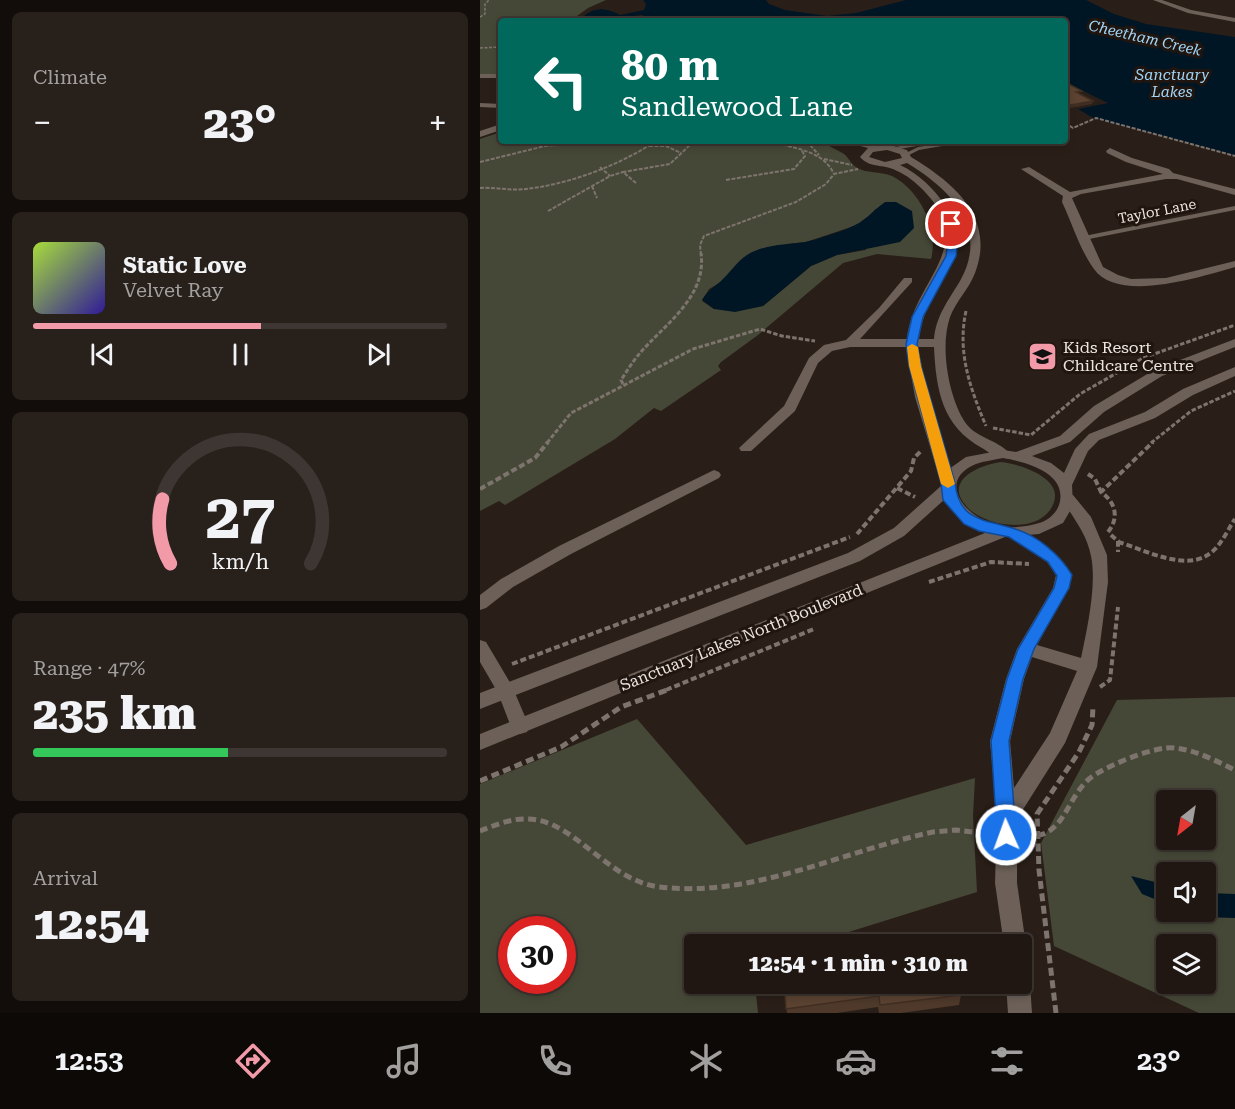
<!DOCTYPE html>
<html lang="en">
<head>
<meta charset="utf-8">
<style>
	body { margin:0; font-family:"Roboto Serif",serif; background:#28201b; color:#f1f3f6; height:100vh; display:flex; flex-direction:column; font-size:22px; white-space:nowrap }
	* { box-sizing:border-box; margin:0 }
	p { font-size:20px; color:#a29f9f }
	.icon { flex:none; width:33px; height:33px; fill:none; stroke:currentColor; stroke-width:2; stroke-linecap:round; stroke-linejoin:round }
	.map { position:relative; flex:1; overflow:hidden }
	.side { display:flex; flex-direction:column; gap:12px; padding:12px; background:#120d0a; width:480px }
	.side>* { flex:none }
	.banner { position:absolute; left:18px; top:18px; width:570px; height:126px; border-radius:6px; box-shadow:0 3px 9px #0003,0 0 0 2px #3d3632; background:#00695c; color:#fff; overflow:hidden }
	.needle { width:39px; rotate:211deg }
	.tools { position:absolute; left:676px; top:790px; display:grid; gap:12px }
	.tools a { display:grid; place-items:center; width:60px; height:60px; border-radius:6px; background:#201712; box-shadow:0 3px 9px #0003,0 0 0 2px #3d3632; font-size:30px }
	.speed { position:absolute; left:18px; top:916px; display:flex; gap:12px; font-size:30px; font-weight:700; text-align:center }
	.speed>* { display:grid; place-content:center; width:78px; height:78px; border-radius:50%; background:#201712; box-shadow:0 3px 9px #0003,0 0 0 2px #3d3632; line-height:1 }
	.speed .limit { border:9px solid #d22; background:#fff; color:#111 }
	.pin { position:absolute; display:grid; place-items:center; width:51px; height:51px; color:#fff; margin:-26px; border:3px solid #fff; border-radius:50%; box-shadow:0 2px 6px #0007 }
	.me { position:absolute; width:66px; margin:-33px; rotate:358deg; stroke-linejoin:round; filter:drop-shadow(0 0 4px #0008) }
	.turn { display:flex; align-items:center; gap:21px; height:126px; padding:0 24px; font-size:27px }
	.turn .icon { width:78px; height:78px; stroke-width:2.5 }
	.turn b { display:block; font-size:42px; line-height:51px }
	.big { font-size:45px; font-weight:800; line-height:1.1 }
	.side .card { flex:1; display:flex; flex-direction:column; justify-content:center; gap:9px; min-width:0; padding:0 21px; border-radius:9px; background:#28201b }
	.side .dial { align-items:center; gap:0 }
	.dial svg { height:156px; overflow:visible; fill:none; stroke:#3d3632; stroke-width:7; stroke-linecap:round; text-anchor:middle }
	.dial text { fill:#f1f3f6; stroke:none }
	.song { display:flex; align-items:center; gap:18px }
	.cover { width:72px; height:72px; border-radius:9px; background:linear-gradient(135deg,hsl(80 70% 55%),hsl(250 70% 35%)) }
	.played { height:6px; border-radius:3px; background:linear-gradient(90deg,#f39aa9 55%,#3d3632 55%) }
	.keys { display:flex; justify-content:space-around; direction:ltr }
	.heat { display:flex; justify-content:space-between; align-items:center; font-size:33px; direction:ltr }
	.charge { height:9px; border-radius:4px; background:linear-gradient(90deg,#34c759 47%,#3d3632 0) }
	.trip { position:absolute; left:204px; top:934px; width:348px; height:60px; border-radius:6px; background:#201712; box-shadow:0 3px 9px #0003,0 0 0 2px #3d3632; font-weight:800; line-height:60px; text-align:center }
	.tabs { display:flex; height:96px; justify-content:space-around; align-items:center; background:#0d0907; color:#a29f9f }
	.tabs .icon { width:42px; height:42px }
	.tabs .on { color:#f39aa9 }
	.tabs b { font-size:27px; color:#f1f3f6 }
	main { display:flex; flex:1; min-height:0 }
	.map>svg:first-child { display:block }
</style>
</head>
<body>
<main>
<section class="side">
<div class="card"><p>Climate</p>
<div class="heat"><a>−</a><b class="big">23°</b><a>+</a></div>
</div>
<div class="card">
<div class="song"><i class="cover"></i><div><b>Static Love</b><p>Velvet Ray</p></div></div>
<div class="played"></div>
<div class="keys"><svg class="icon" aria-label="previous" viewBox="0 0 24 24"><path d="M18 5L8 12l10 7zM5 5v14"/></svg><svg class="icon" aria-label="pause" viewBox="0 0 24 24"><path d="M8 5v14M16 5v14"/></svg><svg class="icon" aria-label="next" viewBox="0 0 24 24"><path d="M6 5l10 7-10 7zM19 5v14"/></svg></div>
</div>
<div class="card dial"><svg viewBox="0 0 100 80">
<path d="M14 69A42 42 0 1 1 86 69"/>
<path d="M14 69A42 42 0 0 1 10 36" stroke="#f39aa9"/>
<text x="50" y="56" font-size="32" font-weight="700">27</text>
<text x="50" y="72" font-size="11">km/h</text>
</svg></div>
<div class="card"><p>Range · 47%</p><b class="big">235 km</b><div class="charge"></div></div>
<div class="card"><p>Arrival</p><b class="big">12:54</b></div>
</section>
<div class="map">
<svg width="755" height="1013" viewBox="0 0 755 1013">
	<rect width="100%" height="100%" fill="#2a1f18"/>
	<!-- green -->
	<g fill="#464837" fill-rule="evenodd">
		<path d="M 0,0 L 126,0 L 108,8 L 90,21 L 21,21 L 21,75 L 0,74 Z"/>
		<path d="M 21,132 L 21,141 L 339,141 C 347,145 356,149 364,154 C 369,158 370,163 376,167 C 386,174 400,171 412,176 C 440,190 459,230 451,259 L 397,254 L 363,263 L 278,335 L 241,362 L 238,366 L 241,370 L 181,411 L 174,408 L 135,439 L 25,505 L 19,501 L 0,511 L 0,139 ZM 396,208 L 386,250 L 357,255 L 331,266 L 283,306 L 234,309 L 222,301 L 229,289 L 306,244 L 326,242 L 368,228 L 388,220 Z"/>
		<path d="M 521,462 C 541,464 591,480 570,510 C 553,534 505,526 487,507 C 462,480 500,465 521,462 Z"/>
		<path d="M 755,697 L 755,1013 L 719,1013 L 574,946 L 561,843 L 637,700 ZM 687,801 L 726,801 L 726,840 L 687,840 ZM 687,873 L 726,873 L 726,912 L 687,912 ZM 687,945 L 726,945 L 726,984 L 687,984 Z"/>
		<path d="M 157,719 L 266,845 L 495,778 L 493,815 L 497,892 L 327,945 L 214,945 L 214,984 L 275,984 L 278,1013 L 0,1013 L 0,784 ZM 32,930 L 82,930 L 82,981 L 32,981 Z"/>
	</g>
	<!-- water -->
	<g fill="#001625">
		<path d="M 163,0 L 286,0 L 289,4 L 305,10 L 347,16 L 376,13 L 426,0 L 606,0 L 634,14 L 666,24 L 755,37 L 755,155 L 613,118 L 598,109 L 628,103 L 585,82 L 585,21 L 176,21 L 162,15 L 144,17 L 140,21 L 99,21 C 111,7 124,6 140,15 L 164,10 L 166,4 Z"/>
		<path d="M 405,202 L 416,202 L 432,211 L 434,228 L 420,242 L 357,255 L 331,266 L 283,306 L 255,312 L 234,309 L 222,300 C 228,290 233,288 241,281 C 250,273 256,262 267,255 C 285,244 305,245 325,242 C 339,239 355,233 369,228 C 386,221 391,212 405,202 Z"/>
		<path d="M 651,876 L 687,885 L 687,904 L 662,894 Z"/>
		<path d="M 726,893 L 755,894 L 755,918 L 722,917 L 709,912 L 726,912 Z"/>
	</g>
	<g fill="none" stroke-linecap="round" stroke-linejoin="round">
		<!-- path-far4 -->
		<g stroke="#7d746e" stroke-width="1.5" stroke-dasharray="3 1.5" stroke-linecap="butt">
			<path d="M 0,17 L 5,14 L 5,4 L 9,0"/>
			<path d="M 0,48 L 21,47"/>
		</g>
		<!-- path-far3 -->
		<g stroke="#7d746e" stroke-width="2" stroke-dasharray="4 1.5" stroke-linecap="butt">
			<path d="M 585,123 L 593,128 L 616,118 L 755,156"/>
			<path d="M 158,141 L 172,143"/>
			<path d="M 292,141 C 315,150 342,149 354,174"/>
			<path d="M 320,141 L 330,145 L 339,155"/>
			<path d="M 169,146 L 186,146 L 201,153"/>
			<path d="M 344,159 L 372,165"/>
			<path d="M 0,162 L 65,146 L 126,141"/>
			<path d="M 120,167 L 130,176"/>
			<path d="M 246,180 L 314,169 L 325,156 L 321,149"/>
			<path d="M 156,183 L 143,172 L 190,164 L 214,141"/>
			<path d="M 112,186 L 117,198"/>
			<path d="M 0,188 C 15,187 31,191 46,189 C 90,184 140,165 176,141"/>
			<path d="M 68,211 L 130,176 L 143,172"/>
			<path d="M 221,255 L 220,245 L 224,236 L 316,202 L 346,184 L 354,174 L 378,169"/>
		</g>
		<!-- path-far2 -->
		<g stroke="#7d746e" stroke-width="3" stroke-dasharray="4.5 2" stroke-linecap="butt">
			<path d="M 486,311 C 477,352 490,388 506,426"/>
			<path d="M 143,384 L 141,380 C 147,371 153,361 160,353 C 185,324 227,297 221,253"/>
			<path d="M 513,428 L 551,435 L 600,394 L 663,358 L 755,325"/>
			<path d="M 67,443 L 91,413 L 213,349 L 280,329 L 302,336 L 335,341"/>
			<path d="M 671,443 L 711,411 L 755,391"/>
		</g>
		<!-- path-far1 -->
		<g stroke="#7d746e" stroke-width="4" stroke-dasharray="6 3" stroke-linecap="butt">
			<path d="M 608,474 L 615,479 L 621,492"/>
			<path d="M 417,488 L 435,497"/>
			<path d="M 0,489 L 55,458 L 68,442"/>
			<path d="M 628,532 C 640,517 635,502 621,492 L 673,442"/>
			<path d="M 377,534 L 431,471 L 434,458 L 441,451"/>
			<path d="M 631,535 L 638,541 L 638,552"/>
			<path d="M 638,542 C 666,550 708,574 733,551 C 743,542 748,529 755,519"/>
			<path d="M 449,582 L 511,562 L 549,564"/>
			<path d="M 32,664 L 370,537"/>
			<path d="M 620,687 L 630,680 L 638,607"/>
			<path d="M 186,690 L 334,629"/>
		</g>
		<!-- path -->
		<g stroke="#7d746e" stroke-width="5" stroke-dasharray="8 4.5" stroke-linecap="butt">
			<path d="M 0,781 L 81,747 L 141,707 L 190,689"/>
			<path d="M 0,831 C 15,825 32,818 48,819 C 95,820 127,881 180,887 C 273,898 363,851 453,832 L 476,830 L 508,834"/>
			<path d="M 545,836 C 584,840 585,800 609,779 C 623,767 676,745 695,748 C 716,750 736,761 755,770"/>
			<path d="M 576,1013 L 559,870 L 557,814 L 599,752 L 612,725 L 613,707"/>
		</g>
		<!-- service -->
		<g fill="#6c6058" fill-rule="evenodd">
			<path d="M 478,141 L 491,141 L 439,150 L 427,156 L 424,154 L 438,147 Z"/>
			<path d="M 441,142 L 443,143 L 443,145 L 413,150 L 410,148 Z"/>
			<path d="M 755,206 L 755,210 L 604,240 L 601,238 L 604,236 Z"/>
		</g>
		<!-- minor -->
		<g fill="#6c6058" fill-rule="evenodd">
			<path d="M 673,0 L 682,0 L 711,10 L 755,18 L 755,22 L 708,13 Z"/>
			<rect x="0" y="74" width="21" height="4"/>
			<path d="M 0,103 L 21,104 L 21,108 L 0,107 Z"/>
			<path d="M 21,124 L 21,130 L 0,137 L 0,131 Z"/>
			<path d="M 361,141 L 407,144 L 427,150 L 431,157 C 474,183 516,218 495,273 C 489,289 476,301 470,317 C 460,346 468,393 483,419 C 493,438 518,439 530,454 L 528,457 C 518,460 510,453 502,448 C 462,426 456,390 454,347 L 438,347 L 448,397 L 475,483 L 473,486 L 463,486 L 461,483 L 435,397 L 426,347 L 370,347 L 352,351 L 338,363 L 315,411 L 271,451 L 261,451 L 259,448 L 304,406 L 329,358 L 344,345 L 366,340 L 399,308 L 424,278 L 432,278 L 432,282 L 380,339 L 427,339 C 433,279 502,246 440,187 C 432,179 423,173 413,169 C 400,164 390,168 380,157 L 388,148 ZM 407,150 L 420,154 L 422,158 L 405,162 L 389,157 L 393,152 ZM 427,163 C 470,189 510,228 480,281 C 468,301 456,316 454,339 L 439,339 C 443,289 499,257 465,205 C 453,188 439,174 420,165 Z"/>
			<path d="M 630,148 L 652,158 L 689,169 L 693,173 L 755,189 L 755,195 L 697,179 L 686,179 L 601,194 L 592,198 L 623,267 L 638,275 L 651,279 L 686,278 L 755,261 L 755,267 C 723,276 638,304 614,269 C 600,250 592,223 582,202 L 583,196 L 541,169 L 549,167 L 590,192 L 683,174 L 646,162 L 627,153 L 626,151 Z"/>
			<path d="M 234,470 L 239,472 L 241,475 L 239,478 L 91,554 L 33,587 L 6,608 L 0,610 L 0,595 L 21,579 L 79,546 Z"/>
			<path d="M 588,493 L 593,495 L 611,517 L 627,555 L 628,582 L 617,667 L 585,743 L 537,819 L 537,883 L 546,945 L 542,954 L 542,945 L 524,945 L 515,883 L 517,817 L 510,741 L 526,679 L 537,649 L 573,588 L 576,575 L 567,562 L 525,533 L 533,528 L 538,529 C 562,544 578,550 592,575 L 589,588 L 557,645 L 601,658 C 607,629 617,585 611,556 C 607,534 592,516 581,498 ZM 552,657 L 597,671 L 570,733 L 534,788 L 530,741 L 544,679 Z"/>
			<path d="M 0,640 L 6,642 L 32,686 L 49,726 L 47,732 L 40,734 L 33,732 L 18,693 L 0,662 Z"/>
			<path d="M 542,974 L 546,976 L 550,984 L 552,1013 L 528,1013 L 526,984 L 542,984 Z"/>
		</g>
		<!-- tertiary -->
		<path fill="#6c6058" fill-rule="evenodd" d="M 755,339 L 755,347 L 682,376 L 624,412 L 590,442 L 552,456 L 571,463 L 584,473 L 595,449 L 609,434 L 665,412 L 703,389 L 755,367 L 755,376 L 713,395 L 675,418 L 619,440 L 608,451 L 592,485 L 593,506 L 583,523 L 559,534 L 525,537 L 0,750 L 0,734 L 505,533 L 481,521 L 465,499 L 424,536 L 380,561 L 0,709 L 0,693 L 368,553 L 414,528 L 461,486 L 469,469 L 486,457 L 523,450 L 536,452 L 580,436 L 614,406 L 674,370 ZM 523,458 C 546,462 589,473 579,505 C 576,514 567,521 559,523 C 544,528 523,529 509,523 C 482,512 458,480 496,464 C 504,461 514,460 523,458 Z"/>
	</g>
	<!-- wall -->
	<path fill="#4e392a" d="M 304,984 L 481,995 L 479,1005 L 421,1013 L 399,1013 L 398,1007 L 357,1013 L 307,1013 Z"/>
	<!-- shaded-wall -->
	<path fill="#402e22" d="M 613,101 L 612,104 L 585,109 L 585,106 Z"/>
	<!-- building -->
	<g fill="#5b4231" stroke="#402e22" stroke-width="1.5">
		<path d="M 585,82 L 602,91 L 596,92 L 613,101 L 585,106 Z"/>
		<path d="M 402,934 L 404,945 L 347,945 L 347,941 Z"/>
		<path d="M 304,984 L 479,984 L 481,995 L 400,1005 L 399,996 L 306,1009 Z"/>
	</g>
	<!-- route -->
	<path fill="#1a73e8" stroke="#114b97" stroke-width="1.5" d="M 471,221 L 475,224 L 478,240 L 476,256 L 443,317 L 437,344 L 441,366 L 475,483 C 479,522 505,519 535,529 C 558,536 580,555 592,575 L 589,588 L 554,649 L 543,679 L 529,741 L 536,835 L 533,841 L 526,844 L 520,841 L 517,835 L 511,741 L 527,679 L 538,649 L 574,588 L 577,576 L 568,562 L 529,537 L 499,531 L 484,524 L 463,500 L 461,483 L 429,366 L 426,344 L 432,317 L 466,256 L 468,240 L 466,224 Z"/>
	<!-- slow -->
	<path fill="#f59e0b" d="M 432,344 L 438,347 L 441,366 L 475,484 L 468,488 L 461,484 L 429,366 L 427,347 Z"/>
	<!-- icons -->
	<defs>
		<symbol id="school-square" viewBox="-11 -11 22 22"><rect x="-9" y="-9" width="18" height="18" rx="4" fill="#f39aa9" stroke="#20160f"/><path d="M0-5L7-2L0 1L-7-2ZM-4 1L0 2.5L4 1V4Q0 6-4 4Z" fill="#111"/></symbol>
	</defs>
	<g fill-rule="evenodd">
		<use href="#school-square" x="546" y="340" width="33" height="33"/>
	</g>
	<g text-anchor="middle" stroke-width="6" stroke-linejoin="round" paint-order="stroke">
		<!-- far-street labels -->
		<g font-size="14" fill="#ece5e0" stroke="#20160f">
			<text transform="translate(677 211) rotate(-11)" y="5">Taylor Lane</text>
		</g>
		<!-- far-water labels -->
		<g font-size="15" font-style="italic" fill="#a2d7fa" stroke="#20160f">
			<text transform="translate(665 38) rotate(13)" y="5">Cheetham Creek</text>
			<text x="692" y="80">Sanctuary<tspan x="692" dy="17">Lakes</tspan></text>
		</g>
		<!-- poi labels -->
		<g font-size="16" fill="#ece5e0" stroke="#20160f" text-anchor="start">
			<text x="583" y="353">Kids Resort<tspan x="583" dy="18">Childcare Centre</tspan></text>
		</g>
		<!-- street labels -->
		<g font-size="16" fill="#ece5e0" stroke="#20160f">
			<text transform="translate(261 637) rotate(-22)" y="6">Sanctuary Lakes North Boulevard</text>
		</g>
	</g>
</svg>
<div class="tools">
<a><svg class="needle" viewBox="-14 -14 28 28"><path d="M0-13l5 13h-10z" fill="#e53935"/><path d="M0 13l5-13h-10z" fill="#a29f9f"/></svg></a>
<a><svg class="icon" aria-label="sound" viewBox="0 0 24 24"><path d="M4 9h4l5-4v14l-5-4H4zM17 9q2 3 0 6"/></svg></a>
<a><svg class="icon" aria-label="layers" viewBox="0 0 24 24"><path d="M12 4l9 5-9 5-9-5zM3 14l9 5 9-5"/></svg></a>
</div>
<div class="speed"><div class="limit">30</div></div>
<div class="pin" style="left:471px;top:224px;background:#d93025"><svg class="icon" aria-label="arrive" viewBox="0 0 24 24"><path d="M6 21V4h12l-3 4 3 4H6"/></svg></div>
<svg class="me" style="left:526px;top:835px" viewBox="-20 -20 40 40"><circle r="17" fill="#1a73e8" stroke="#fff" stroke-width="3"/><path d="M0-11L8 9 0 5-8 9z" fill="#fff"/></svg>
<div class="trip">12:54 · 1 min · 310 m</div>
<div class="banner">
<div class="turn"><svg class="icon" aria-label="left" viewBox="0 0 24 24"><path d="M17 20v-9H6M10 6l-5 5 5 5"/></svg><div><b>80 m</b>Sandlewood Lane</div></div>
</div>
</div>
</main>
<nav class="tabs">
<b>12:53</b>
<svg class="icon on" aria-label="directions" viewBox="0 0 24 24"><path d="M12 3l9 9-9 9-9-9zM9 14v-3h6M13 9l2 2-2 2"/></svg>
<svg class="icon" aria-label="music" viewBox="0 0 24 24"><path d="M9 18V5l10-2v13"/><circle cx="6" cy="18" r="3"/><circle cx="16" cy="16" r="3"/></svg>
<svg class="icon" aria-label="phone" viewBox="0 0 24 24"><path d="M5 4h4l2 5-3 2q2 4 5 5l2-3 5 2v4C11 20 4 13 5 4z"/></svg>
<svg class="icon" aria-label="climate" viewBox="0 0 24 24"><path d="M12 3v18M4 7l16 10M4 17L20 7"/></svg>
<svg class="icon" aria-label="car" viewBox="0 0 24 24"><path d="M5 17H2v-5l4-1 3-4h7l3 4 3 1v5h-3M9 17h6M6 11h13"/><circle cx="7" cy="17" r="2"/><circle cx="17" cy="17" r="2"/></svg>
<svg class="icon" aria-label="filters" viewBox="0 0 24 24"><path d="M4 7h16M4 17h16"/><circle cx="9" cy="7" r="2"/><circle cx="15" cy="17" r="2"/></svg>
<b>23°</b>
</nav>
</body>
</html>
